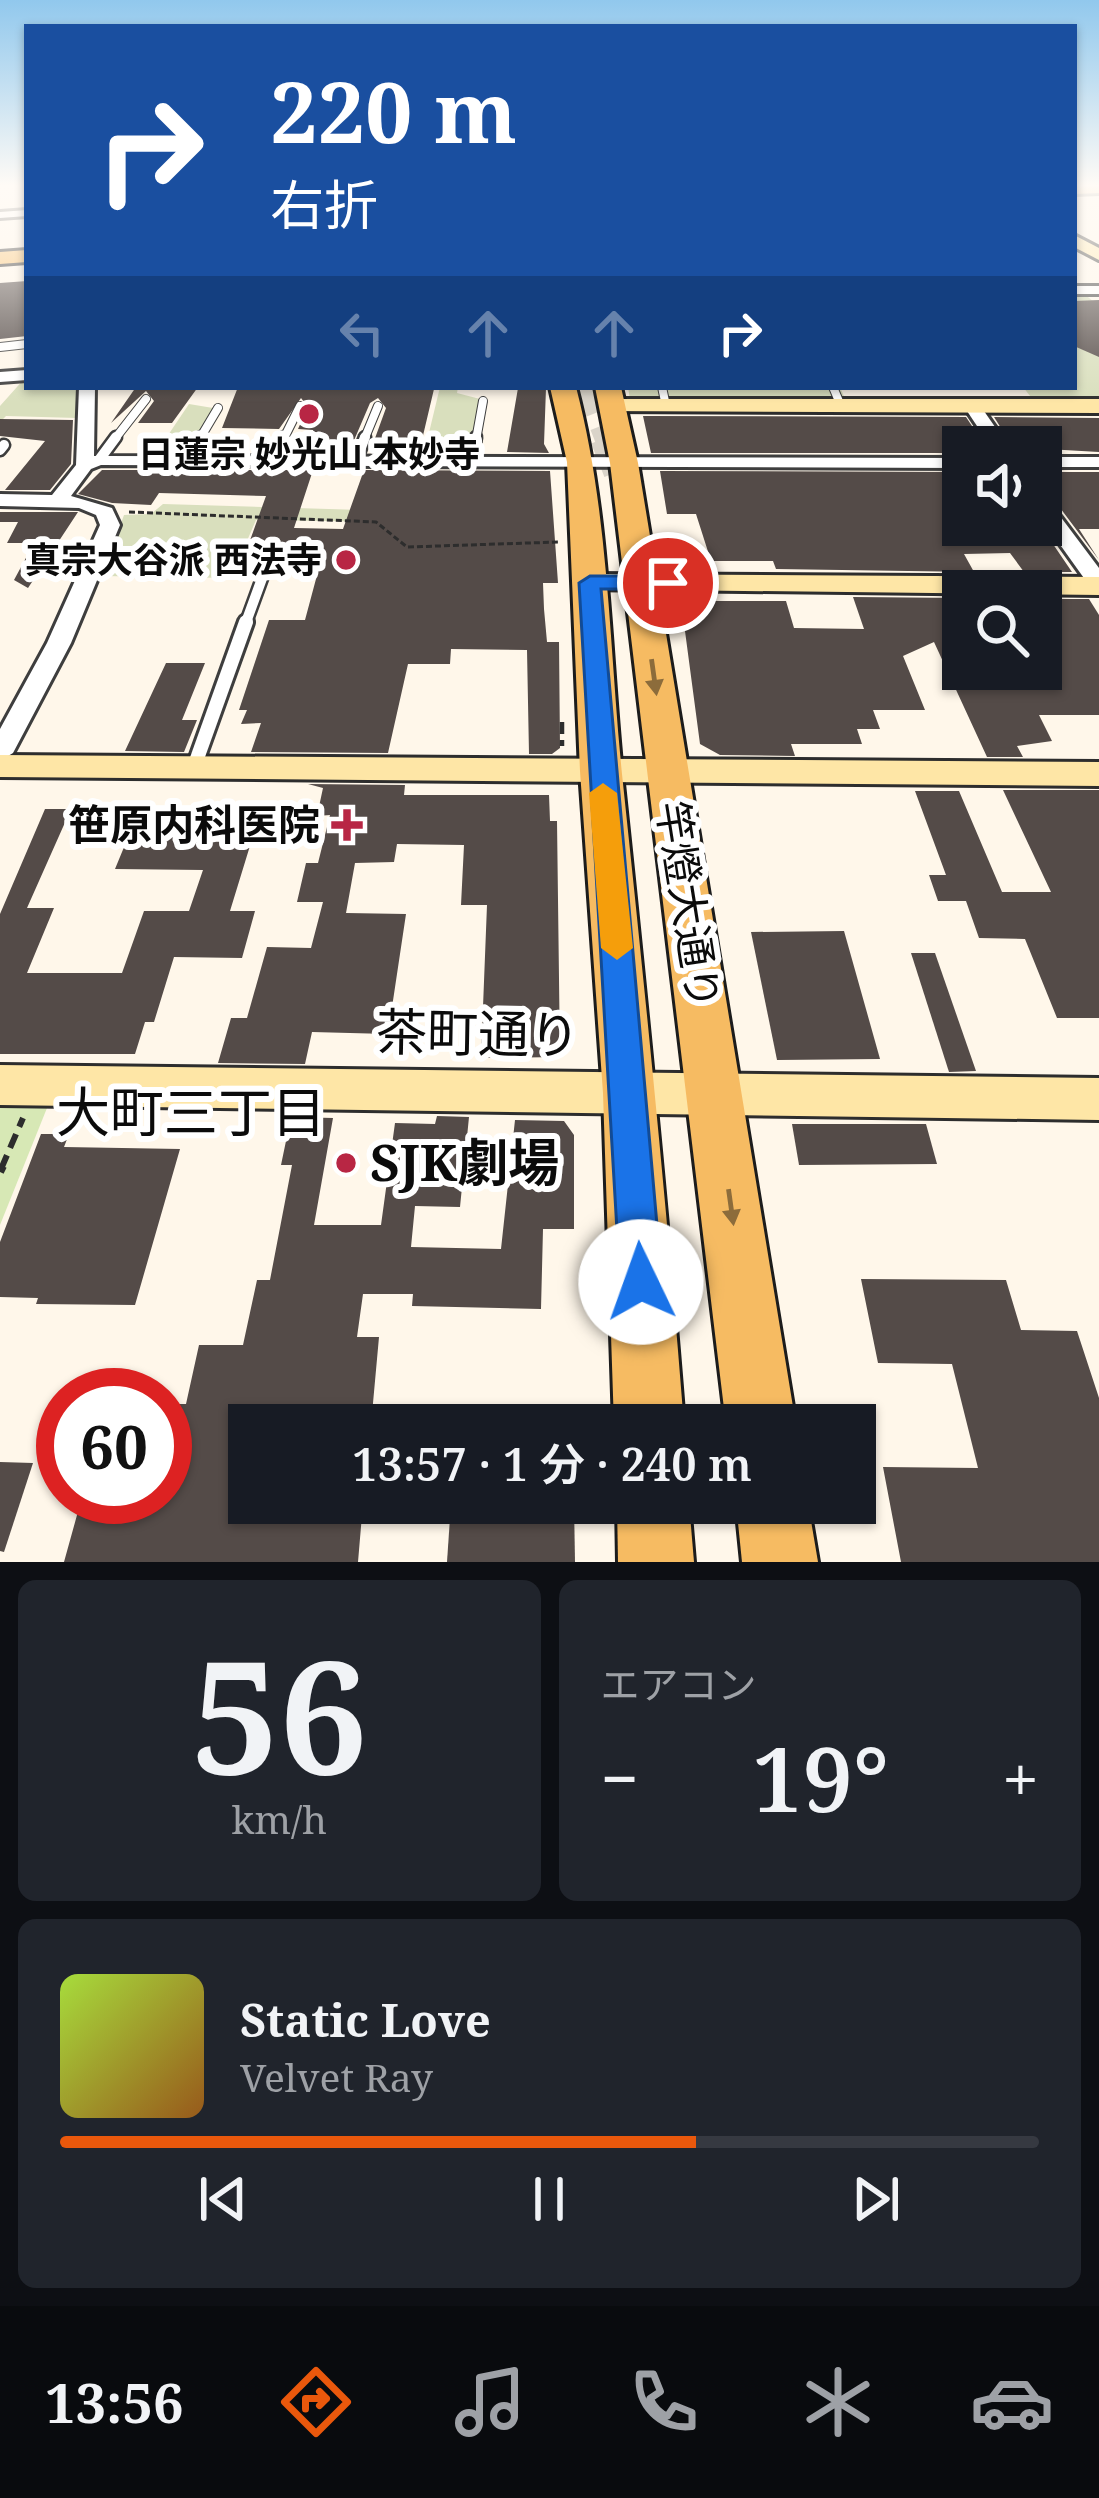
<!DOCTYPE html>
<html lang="ja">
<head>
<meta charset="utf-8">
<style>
	body { margin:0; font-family:"Noto Serif","Noto Sans JP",serif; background:#20242c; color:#f1f3f6; height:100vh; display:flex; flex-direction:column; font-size:45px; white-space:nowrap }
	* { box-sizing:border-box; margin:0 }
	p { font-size:39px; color:#9ea1a6 }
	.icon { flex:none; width:66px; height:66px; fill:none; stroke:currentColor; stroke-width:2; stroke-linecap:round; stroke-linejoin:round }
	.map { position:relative; height:1562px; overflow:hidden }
	.drawer { display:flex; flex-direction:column; gap:18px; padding:18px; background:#0d0f14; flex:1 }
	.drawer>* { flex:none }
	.hud { position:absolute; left:24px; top:24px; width:1053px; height:366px; border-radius:0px; box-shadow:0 3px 9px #0004; background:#1a4fa0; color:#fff; overflow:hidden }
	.tools { position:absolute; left:942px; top:426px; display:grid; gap:24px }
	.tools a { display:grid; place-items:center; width:120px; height:120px; border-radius:0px; background:#171b24; box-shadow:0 3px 9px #0004; font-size:60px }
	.speed { position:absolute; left:36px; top:1368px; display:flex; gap:24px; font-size:60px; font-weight:700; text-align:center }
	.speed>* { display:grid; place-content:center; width:156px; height:156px; border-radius:50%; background:#171b24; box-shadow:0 3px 9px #0004; line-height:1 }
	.speed .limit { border:18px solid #d22; background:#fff; color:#111 }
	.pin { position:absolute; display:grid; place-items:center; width:102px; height:102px; color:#fff; margin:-51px; border:6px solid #fff; border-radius:50%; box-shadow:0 3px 12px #0007 }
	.me { position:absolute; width:132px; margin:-66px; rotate:357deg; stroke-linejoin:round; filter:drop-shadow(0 0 9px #0008) }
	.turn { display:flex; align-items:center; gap:42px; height:252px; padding:0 48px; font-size:54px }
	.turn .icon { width:156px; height:156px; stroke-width:2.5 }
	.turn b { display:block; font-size:84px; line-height:102px }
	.lanes { display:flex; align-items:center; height:114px; padding:0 48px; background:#0003; justify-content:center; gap:60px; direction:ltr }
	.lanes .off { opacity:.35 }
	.big { font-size:90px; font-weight:600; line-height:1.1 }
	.drawer .tile { flex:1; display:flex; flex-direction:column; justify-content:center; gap:18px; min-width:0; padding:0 42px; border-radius:18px; background:#20242c }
	.drawer .dial { align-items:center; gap:0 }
	.dial b { font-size:156px; line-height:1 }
	.song { display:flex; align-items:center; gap:36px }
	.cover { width:144px; height:144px; border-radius:18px; background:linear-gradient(135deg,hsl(80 70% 55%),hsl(30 70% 35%)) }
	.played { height:12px; border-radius:6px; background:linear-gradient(90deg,#ea580c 65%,#363941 65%) }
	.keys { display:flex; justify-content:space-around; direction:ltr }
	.heat { display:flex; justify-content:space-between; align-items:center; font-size:66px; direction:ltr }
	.drawer .tiles { flex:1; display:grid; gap:18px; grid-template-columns:1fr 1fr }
	.tile:last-child { grid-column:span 2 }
	.trip { position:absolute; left:228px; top:1404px; width:648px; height:120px; border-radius:0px; background:#171b24; box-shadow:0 3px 9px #0004; font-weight:600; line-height:120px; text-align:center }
	.tabs { display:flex; height:192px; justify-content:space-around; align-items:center; background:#090b0e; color:#9ea1a6 }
	.tabs .icon { width:84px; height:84px }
	.tabs .on { color:#ea580c }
	.tabs b { font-size:54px; color:#f1f3f6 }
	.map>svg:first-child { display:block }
</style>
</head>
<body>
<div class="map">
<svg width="1099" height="1562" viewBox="0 0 1099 1562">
	<rect width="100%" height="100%" fill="#fff7ea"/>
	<!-- green -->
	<path fill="#d7e8b5" d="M 0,1107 L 47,1108 L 0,1225 Z"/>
	<!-- cemetery -->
	<g fill="#d9dfbd">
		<path d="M 1074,293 L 1083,293 L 1099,306 L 1099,402 L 1034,401 L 1023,387 L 1074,387 Z"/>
		<path d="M 25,378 L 27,387 L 78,387 L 77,418 L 6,416 L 0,422 L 0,406 Z"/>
		<path d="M 440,387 L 458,387 L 457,393 L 480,399 L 472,441 L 427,441 Z"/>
		<path d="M 628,387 L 840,387 L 846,401 L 671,398 L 630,400 Z"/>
		<path d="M 189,404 L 213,408 L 188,451 L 156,453 Z"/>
		<path d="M 163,504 L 395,511 L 394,522 L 256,520 L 231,578 L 102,576 L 124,515 L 151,514 Z"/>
	</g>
	<!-- building -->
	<g fill="#544b48">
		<path d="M 27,281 L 27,336 L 0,339 L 0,283 Z"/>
		<path d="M 1099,300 L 1099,357 L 1074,346 L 1074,301 Z"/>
		<path d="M 136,387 L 198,387 L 172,423 L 138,423 L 154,401 L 146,391 L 111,423 Z"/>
		<path d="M 238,387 L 434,389 L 421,444 L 458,444 L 457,452 L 370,452 L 386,408 L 378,398 L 370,403 L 349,452 L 313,452 L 313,430 L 298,429 L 308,407 L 301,398 L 279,429 L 222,428 Z"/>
		<path d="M 518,388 L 546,388 L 544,444 L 549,453 L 507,452 Z"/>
		<path d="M 643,416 L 966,417 L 986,447 L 954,447 L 958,453 L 651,453 Z"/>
		<path d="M 994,417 L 1099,418 L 1099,452 L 1013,447 Z"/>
		<path d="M 0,419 L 73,420 L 71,464 L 50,490 L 5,490 L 45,441 L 0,436 Z"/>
		<path d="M 102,470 L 313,470 L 294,528 L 343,529 L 364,470 L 550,471 L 558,583 L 543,583 L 544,609 L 547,642 L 559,642 L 560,748 L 552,754 L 529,754 L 527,650 L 451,649 L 450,664 L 408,664 L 388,753 L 251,752 L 261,723 L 241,724 L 247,710 L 239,710 L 269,620 L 305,620 L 320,564 L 253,563 L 255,557 L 244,557 L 266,496 L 159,493 L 151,505 L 112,503 L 78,494 Z"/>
		<path d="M 660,471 L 963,472 L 963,525 L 1040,525 L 1072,572 L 1024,572 L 1010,553 L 964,554 L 974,572 L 776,569 L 773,561 L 711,561 L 696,514 L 667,514 Z"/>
		<path d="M 1041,472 L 1099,472 L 1099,529 L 1079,529 L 1099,560 L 1052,497 L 1041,494 Z"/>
		<path d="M 0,512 L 78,512 L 28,588 L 14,580 L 34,543 L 7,543 L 18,522 L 0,522 Z"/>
		<path d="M 853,597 L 963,598 L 963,669 L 998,669 L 1002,677 L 1050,678 L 1041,662 L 1041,599 L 1089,599 L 1099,615 L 1099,715 L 1039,715 L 1052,741 L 1017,746 L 1023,757 L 987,757 L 934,642 L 903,656 L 925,710 L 873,710 L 880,729 L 857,729 L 862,744 L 791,744 L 795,756 L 720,755 L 700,744 L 681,601 L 786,601 L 794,628 L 864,629 Z"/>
		<path d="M 166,663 L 205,663 L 182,720 L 197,720 L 184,752 L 125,751 Z"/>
		<path d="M 308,784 L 405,785 L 404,795 L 549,795 L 550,821 L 557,821 L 560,1057 L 481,1058 L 487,905 L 461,905 L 464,845 L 397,844 L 394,862 L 355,863 L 346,913 L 406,914 L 388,1034 L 312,1032 L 305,1064 L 218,1063 L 231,1018 L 247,1018 L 267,947 L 311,948 L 323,902 L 297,902 L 306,863 L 318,863 L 330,815 L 317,816 L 323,788 Z"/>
		<path d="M 1099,790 L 1099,1018 L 1057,1018 L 1025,939 L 979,938 L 966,901 L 938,901 L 929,875 L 946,875 L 915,791 L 959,791 L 1002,892 L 1051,892 L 1003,790 Z"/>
		<path d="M 45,809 L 71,809 L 27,908 L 54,908 L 27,973 L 122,973 L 144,911 L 189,911 L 203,870 L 115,869 L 129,835 L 253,836 L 230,911 L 255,911 L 242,958 L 174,957 L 154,1022 L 145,1022 L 135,1054 L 0,1054 L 0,914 Z"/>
		<path d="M 844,931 L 880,1059 L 777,1060 L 751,932 Z"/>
		<path d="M 911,953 L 935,953 L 976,1071 L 949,1072 Z"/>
		<path d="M 437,1116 L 469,1117 L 460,1207 L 415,1206 L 411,1247 L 501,1249 L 515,1120 L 564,1121 L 574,1135 L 574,1229 L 543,1229 L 541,1309 L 412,1306 L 413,1294 L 363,1294 L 357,1337 L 379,1337 L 371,1425 L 249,1425 L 249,1503 L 363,1503 L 358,1562 L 64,1562 L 82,1497 L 165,1497 L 165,1404 L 186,1404 L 199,1345 L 243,1345 L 257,1280 L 270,1280 L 292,1165 L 281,1165 L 291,1117 L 333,1118 L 314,1225 L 381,1225 L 395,1123 L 435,1124 Z"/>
		<path d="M 792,1124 L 926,1124 L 937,1164 L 799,1165 Z"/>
		<path d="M 41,1134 L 69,1134 L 64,1147 L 180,1149 L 135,1305 L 36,1304 L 38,1298 L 0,1297 L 0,1242 Z"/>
		<path d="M 861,1279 L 1006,1280 L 1021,1330 L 1077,1331 L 1099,1398 L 1099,1562 L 901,1562 L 883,1467 L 978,1468 L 952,1364 L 878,1363 Z"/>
		<path d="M 0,1462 L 33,1463 L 4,1552 L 0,1551 Z"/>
		<path d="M 451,1503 L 574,1503 L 575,1562 L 447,1562 Z"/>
	</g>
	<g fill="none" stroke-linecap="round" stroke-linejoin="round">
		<!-- highway-tunnel-far1 -->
		<path stroke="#dad4c9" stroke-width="27" stroke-dasharray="27 14" stroke-linecap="butt" d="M 588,387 L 609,440"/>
		<!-- highway-tunnel -->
		<path stroke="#dad4c9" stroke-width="36" stroke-dasharray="36 18" stroke-linecap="butt" d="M 608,437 L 628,488"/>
		<defs>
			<g id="lane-far2">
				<path d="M 0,347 L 27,344"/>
				<path d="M 662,387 L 666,406"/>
				<path d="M 833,387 L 841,406"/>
				<path d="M 114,440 L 146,399"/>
				<path d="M 199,440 L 218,408"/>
				<path d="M 283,440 L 300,406"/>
				<path d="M 364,440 L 378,406"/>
				<path d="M 476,440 L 483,401"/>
			</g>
			<g id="lane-far1">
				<path d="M 0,450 L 4,445"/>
				<path d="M 99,460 L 116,437"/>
				<path d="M 187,460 L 201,437"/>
				<path d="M 272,461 L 284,437"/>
				<path d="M 356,461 L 365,437"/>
				<path d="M 472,462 L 476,437"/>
				<path d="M 245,625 L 264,573"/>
			</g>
			<path id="lane" d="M 194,767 L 246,622"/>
			<g id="street">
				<path d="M 27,210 L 27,216 L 0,218 L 0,212 Z"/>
				<rect x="1074" y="286" width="25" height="8"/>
				<path d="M 27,370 L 27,380 L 0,382 L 0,372 Z"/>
				<path d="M 79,387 L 95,387 L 94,456 L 963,458 L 963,468 L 101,465 L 91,469 L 71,496 L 112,508 L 120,525 L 71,643 L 13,753 L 0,761 L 0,729 L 47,643 L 100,525 L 96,515 L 79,508 L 0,506 L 0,494 L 52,495 L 76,465 Z"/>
				<path d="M 965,401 L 977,401 L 1009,447 L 991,447 L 963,405 Z"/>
				<rect x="1041" y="457" width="58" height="10"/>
				<path d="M 1041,498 L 1048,500 L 1099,568 L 1099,589 L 1091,588 L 1041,518 Z"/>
			</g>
			<g id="secondary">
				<path d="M 1074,235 L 1099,248 L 1099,260 L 1074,247 Z"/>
				<path d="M 612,399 L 1099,399 L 1099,413 L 604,411 L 604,401 Z"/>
				<path d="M 590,574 L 1099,577 L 1099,595 L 580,589 L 576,583 Z"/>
				<path d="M 0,755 L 1099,762 L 1099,786 L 0,777 Z"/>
				<path d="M 0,1065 L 1099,1078 L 1099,1120 L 0,1105 Z"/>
			</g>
			<g id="primary">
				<path d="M 1074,184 L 1099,184 L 1099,193 L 1074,194 Z"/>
				<path d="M 27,250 L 27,262 L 0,264 L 0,252 Z"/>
				<path d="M 550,387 L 576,387 C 609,513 609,644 622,774 C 645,991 667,1207 684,1425 L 614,1425 L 603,1093 L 580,771 L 567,462 Z"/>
				<path d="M 595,387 L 621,387 L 638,463 L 796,1425 L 726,1425 L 610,463 Z"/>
				<path d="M 617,1503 L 689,1503 L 694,1562 L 618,1562 Z"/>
				<path d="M 736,1503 L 808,1503 L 818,1562 L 742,1562 Z"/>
			</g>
		</defs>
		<!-- lane-far2 casing -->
		<use href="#lane-far2" stroke="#3e3e3e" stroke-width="10"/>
		<!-- lane-far1 casing -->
		<use href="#lane-far1" stroke="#3e3e3e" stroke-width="15"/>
		<!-- lane casing -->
		<use href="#lane" stroke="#3e3e3e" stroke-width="20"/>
		<!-- street casing -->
		<use href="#street" stroke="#3e3e3e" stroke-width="6"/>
		<!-- secondary casing -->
		<use href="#secondary" stroke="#2d2d2d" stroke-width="6"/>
		<!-- primary casing -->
		<use href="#primary" stroke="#1c1c1c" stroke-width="6"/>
		<!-- path-far3 -->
		<path stroke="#2d2d2d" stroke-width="3" stroke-dasharray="6 3" stroke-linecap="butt" d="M 129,512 L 376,522 L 407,547 L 559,542"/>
		<!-- path-far2 -->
		<path stroke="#2d2d2d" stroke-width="4.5" stroke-dasharray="12 6" stroke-linecap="butt" d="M 562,722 L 562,746"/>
		<!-- path-far1 -->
		<path stroke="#2d2d2d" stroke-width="6" stroke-dasharray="15 8" stroke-linecap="butt" d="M 1,1169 L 23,1118"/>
		<!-- path -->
		<path stroke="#2d2d2d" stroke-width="8" stroke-dasharray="20 9" stroke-linecap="butt" d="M 0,1172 L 3,1166"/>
		<!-- lane-far2 -->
		<use href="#lane-far2" stroke="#fff" stroke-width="8"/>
		<!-- lane-far1 -->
		<use href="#lane-far1" stroke="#fff" stroke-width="10"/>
		<!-- lane -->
		<use href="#lane" stroke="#fff" stroke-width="14"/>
		<!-- street -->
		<use href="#street" fill="#fff" fill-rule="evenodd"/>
		<!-- secondary -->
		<use href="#secondary" fill="#fee6a6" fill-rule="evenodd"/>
		<!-- primary -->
		<use href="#primary" fill="#f6bb62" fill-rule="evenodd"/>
	</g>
	<!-- one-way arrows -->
	<defs><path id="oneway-solid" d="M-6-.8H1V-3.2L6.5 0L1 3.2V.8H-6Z" transform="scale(3)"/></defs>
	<g fill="#8c6c3b">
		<use href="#oneway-solid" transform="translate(654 677) rotate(82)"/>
		<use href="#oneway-solid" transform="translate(731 1207) rotate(82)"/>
	</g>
	<!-- sky -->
	<linearGradient id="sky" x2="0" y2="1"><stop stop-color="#91c8ed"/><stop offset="0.46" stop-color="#fffbf6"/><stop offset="1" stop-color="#fffbf6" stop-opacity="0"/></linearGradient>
	<rect width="1099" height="403" fill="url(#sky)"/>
	<!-- route -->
	<path fill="#1a73e8" stroke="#114b97" stroke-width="3" d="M 590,576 L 668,576 L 678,583 L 668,589 L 601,589 L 662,1282 L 656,1297 L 641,1303 L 627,1297 L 620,1282 L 579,583 Z"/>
	<!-- slow -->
	<path fill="#f59e0b" d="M 603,783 L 617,793 L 633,948 L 617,960 L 601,948 L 589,793 Z"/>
	<!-- markers -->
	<g fill="#b82644" stroke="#fff" stroke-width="4.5">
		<circle cx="309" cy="414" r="12"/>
		<circle cx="346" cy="560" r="12"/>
		<path d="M341 807h12v12h12v12h-12v12h-12v-12h-12v-12h12z"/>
		<circle cx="346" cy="1163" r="12"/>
	</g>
	<g text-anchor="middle" stroke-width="12" stroke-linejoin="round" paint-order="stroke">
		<!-- far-poi labels -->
		<g font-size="36" font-weight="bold" fill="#0b0b0b" stroke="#fff">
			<text x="309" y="467">日蓮宗 妙光山 本妙寺</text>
			<text x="322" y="573" text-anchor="end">真宗大谷派 西法寺</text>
		</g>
		<!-- poi labels -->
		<g font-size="42" font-weight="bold" fill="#0b0b0b" stroke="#fff" text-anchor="end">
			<text x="320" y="840">笹原内科医院</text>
		</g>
		<!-- street labels -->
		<g font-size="42" fill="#0b0b0b" stroke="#fff">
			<text transform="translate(688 905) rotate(81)" y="15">竿燈大通り</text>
		</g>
		<!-- near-street labels -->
		<g font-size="51" fill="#0b0b0b" stroke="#fff">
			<text transform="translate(478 1034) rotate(1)" y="18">茶町通り</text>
		</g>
		<!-- near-poi labels -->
		<g font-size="51" font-weight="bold" fill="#0b0b0b" stroke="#fff" text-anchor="start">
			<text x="370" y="1181">SJK劇場</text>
		</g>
		<!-- near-neighbourhood labels -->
		<g font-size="54" fill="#0b0b0b" stroke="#fff">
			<text x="191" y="1132">大町三丁目</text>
		</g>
	</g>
</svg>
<div class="tools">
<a><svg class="icon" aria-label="sound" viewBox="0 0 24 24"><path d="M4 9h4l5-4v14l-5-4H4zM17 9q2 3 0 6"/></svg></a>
<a><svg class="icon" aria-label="search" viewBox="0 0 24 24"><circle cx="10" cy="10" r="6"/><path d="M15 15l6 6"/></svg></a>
</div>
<div class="speed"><div class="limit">60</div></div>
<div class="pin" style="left:668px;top:583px;background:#d93025"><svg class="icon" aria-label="arrive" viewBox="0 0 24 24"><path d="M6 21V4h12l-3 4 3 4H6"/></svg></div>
<svg class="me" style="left:641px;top:1282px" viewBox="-20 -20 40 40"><circle r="19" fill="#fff"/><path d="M0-13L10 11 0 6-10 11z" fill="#1a73e8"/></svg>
<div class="trip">13:57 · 1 分 · 240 m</div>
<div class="hud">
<div class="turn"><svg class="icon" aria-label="right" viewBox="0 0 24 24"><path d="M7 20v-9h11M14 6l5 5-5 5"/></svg><div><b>220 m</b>右折</div></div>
<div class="lanes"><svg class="icon off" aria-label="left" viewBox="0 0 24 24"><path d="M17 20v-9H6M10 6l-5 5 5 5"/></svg><svg class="icon off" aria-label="ahead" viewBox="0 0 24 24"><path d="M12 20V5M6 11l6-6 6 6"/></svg><svg class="icon off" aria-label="ahead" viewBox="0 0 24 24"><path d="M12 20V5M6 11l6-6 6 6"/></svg><svg class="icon" aria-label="right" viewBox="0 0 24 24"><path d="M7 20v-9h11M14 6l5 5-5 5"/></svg></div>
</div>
</div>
<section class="drawer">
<div class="tiles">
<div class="tile dial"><b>56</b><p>km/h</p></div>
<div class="tile"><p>エアコン</p>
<div class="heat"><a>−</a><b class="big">19°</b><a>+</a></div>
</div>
<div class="tile">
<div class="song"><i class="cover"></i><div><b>Static Love</b><p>Velvet Ray</p></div></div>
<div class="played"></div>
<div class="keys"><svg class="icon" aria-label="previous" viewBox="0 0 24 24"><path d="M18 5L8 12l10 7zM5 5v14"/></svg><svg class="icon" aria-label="pause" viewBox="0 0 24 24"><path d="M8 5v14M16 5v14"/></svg><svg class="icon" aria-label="next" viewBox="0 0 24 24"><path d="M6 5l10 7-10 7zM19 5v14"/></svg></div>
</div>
</div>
</section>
<nav class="tabs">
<b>13:56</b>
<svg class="icon on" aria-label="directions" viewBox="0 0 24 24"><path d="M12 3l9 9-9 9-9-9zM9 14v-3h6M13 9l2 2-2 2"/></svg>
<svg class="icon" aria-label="music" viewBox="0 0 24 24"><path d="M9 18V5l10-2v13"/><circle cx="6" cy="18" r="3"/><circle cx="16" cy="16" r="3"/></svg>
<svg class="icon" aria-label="phone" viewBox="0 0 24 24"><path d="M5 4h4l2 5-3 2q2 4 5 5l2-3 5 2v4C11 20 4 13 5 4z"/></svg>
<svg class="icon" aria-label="climate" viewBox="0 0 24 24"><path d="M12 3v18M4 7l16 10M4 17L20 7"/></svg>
<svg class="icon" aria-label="car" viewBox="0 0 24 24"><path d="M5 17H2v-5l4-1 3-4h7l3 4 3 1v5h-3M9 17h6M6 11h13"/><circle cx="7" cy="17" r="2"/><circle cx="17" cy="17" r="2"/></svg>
</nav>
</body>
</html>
